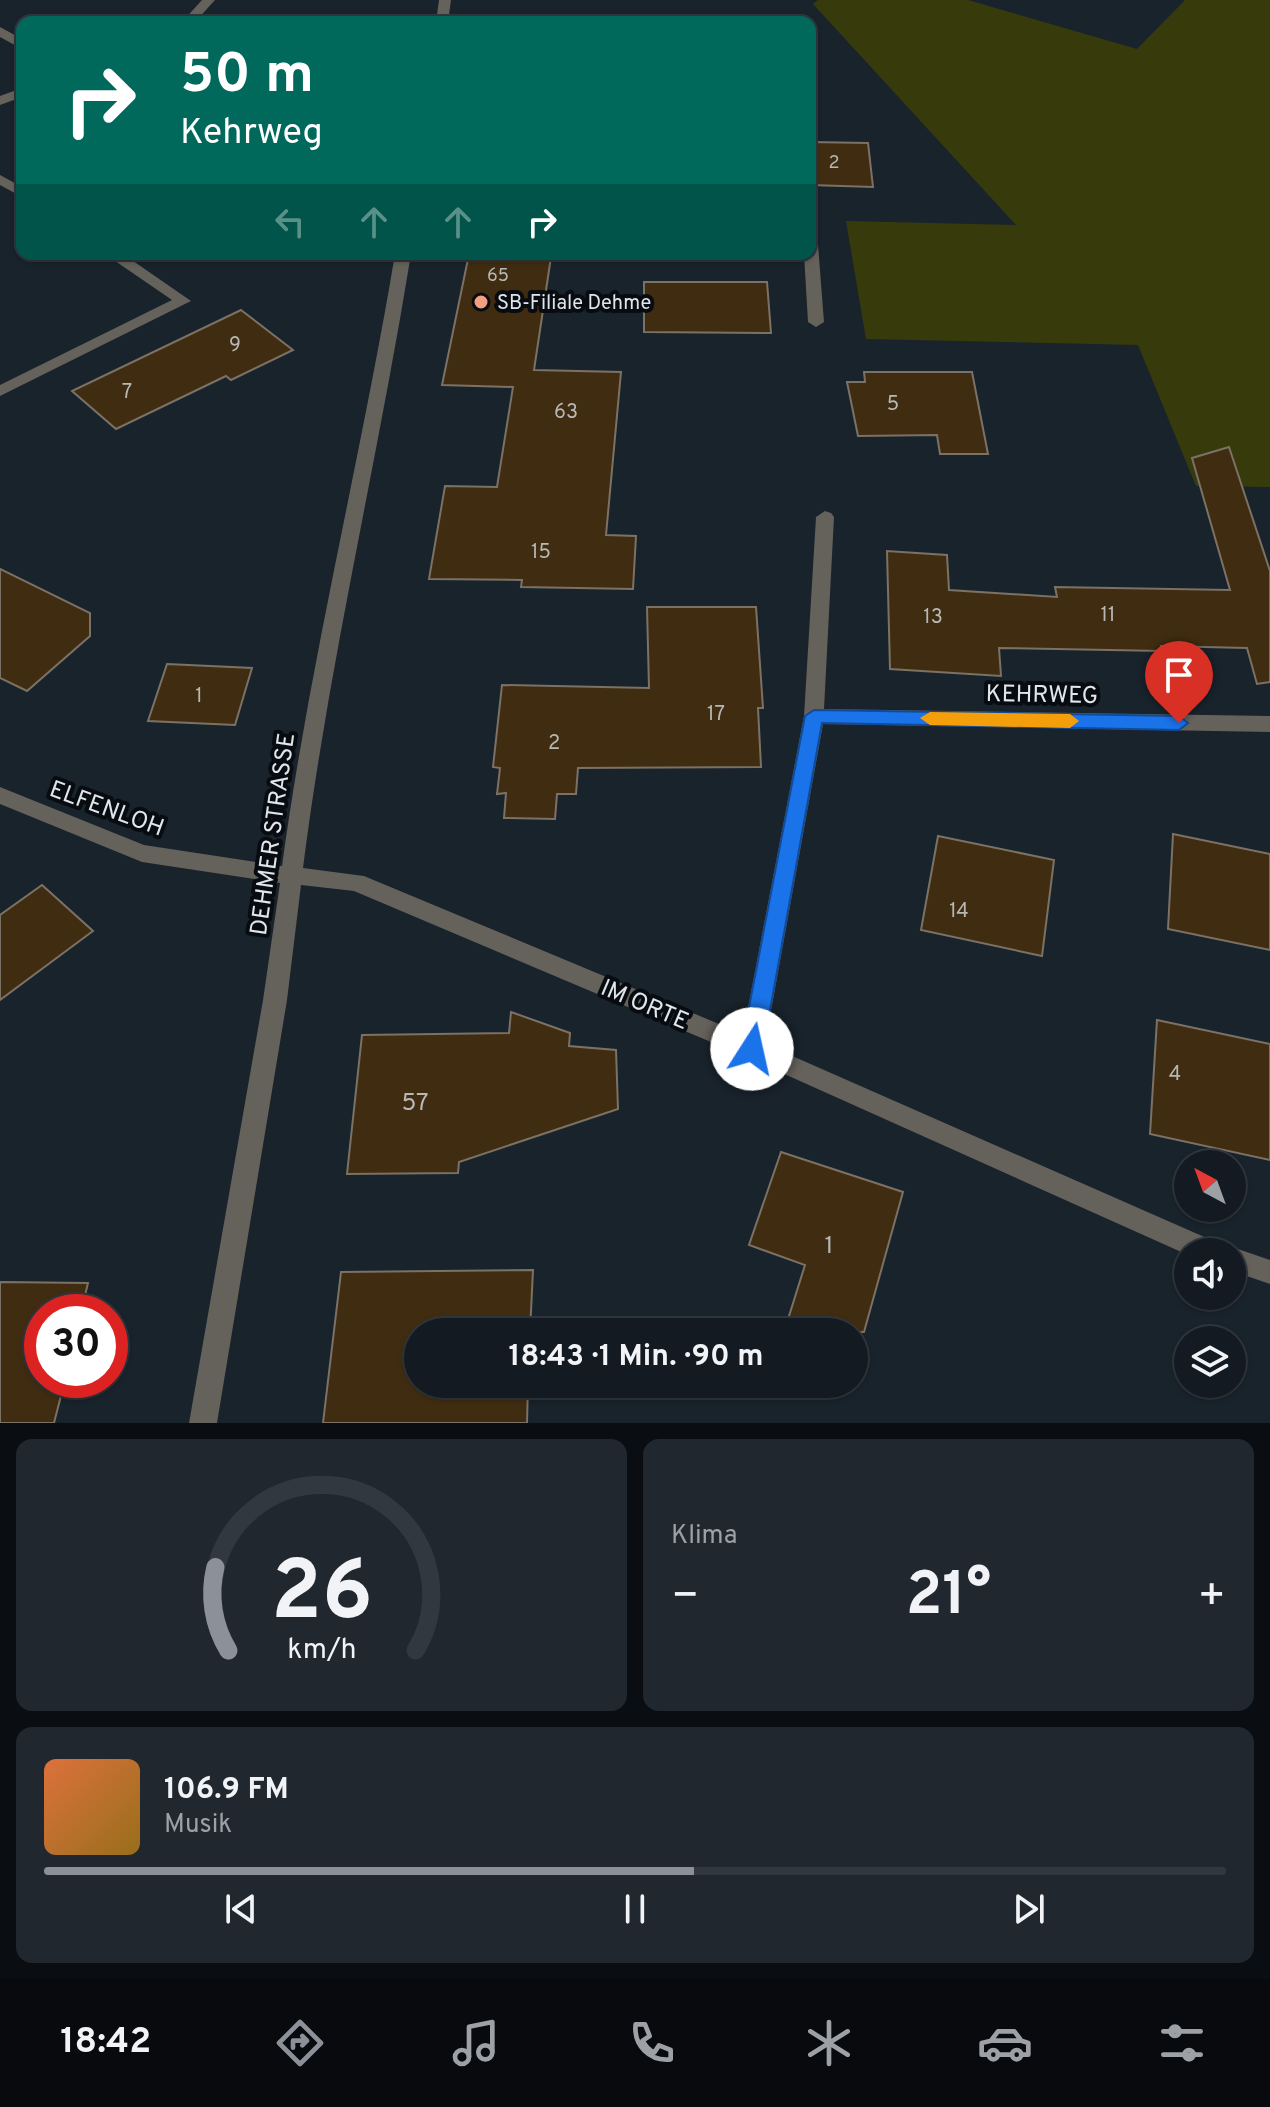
<!DOCTYPE html>
<html lang="de">
<head>
<meta charset="utf-8">
<style>
	body { margin:0; font-family:Overpass,sans-serif; background:#20272e; color:#f1f3f6; height:100vh; display:flex; flex-direction:column; font-size:30px; white-space:nowrap }
	* { box-sizing:border-box; margin:0 }
	p { font-size:26px; color:#9da1a5 }
	.icon { flex:none; width:44px; height:44px; fill:none; stroke:currentColor; stroke-width:2; stroke-linecap:round; stroke-linejoin:round }
	.map { position:relative; height:1423px; overflow:hidden }
	.side { display:flex; flex-direction:column; gap:16px; padding:16px; background:#0a0e12; flex:1 }
	.side>* { flex:none }
	.top-card { position:absolute; left:16px; top:16px; width:800px; height:244px; border-radius:16px; box-shadow:0 2px 6px #0004,0 0 0 2px #32383f; background:#00695c; color:#fff; overflow:hidden }
	.needle { width:52px; rotate:319deg }
	.fabs { position:absolute; left:1174px; top:1150px; display:grid; gap:16px }
	.fabs a { display:grid; place-items:center; width:72px; height:72px; border-radius:50%; background:#131a21; box-shadow:0 2px 6px #0004,0 0 0 2px #32383f; font-size:40px }
	.speed { position:absolute; left:24px; top:1294px; display:flex; gap:16px; font-size:40px; font-weight:700; text-align:center }
	.speed>* { display:grid; place-content:center; width:104px; height:104px; border-radius:50%; background:#131a21; box-shadow:0 2px 6px #0004,0 0 0 2px #32383f; line-height:1 }
	.speed .limit { border:12px solid #d22; background:#fff; color:#111 }
	.pin { position:absolute; display:grid; place-items:center; width:68px; height:68px; color:#fff; margin:-82px -34px; border-radius:50% 50% 50% 0; rotate:-45deg; box-shadow:0 0 8px #0007 }
	.pin .icon { rotate:45deg }
	.me { position:absolute; width:88px; margin:-44px; rotate:10deg; stroke-linejoin:round; filter:drop-shadow(0 0 6px #0008) }
	.turn { display:flex; align-items:center; gap:28px; height:168px; padding:0 32px; font-size:36px }
	.turn .icon { width:104px; height:104px; stroke-width:2.5 }
	.turn b { display:block; font-size:56px; line-height:68px }
	.lanes { display:flex; align-items:center; height:76px; padding:0 32px; background:#0003; justify-content:center; gap:40px; direction:ltr }
	.lanes .off { opacity:.35 }
	.big { font-size:60px; font-weight:700; line-height:1.1 }
	.side .tile { flex:1; display:flex; flex-direction:column; justify-content:center; gap:12px; min-width:0; padding:0 28px; border-radius:16px; background:#20272e }
	.side .dial { align-items:center; gap:0 }
	.dial svg { height:208px; overflow:visible; fill:none; stroke:#32383f; stroke-width:7; stroke-linecap:round; text-anchor:middle }
	.dial text { fill:#f1f3f6; stroke:none }
	.song { display:flex; align-items:center; gap:24px }
	.cover { width:96px; height:96px; border-radius:12px; background:linear-gradient(135deg,hsl(20 70% 55%),hsl(40 70% 35%)) }
	.played { height:8px; border-radius:4px; background:linear-gradient(90deg,#8c9099 55%,#32383f 55%) }
	.keys { display:flex; justify-content:space-around; direction:ltr }
	.heat { display:flex; justify-content:space-between; align-items:center; font-size:44px; direction:ltr }
	.side .tiles { flex:1; display:grid; gap:16px; grid-template-columns:1fr 1fr }
	.tile:last-child { grid-column:span 2 }
	.trip { position:absolute; left:404px; top:1318px; width:464px; height:80px; border-radius:40px; background:#131a21; box-shadow:0 2px 6px #0004,0 0 0 2px #32383f; font-weight:700; line-height:80px; text-align:center }
	.dock { display:flex; height:128px; justify-content:space-around; align-items:center; background:#080a0d; color:#9da1a5 }
	.dock .icon { width:56px; height:56px }
	.dock .selected { color:#8c9099 }
	.dock b { font-size:36px; color:#f1f3f6 }
	.map>svg:first-child { display:block }
</style>
</head>
<body>
<div class="map">
<svg width="1270" height="1423" viewBox="0 0 1270 1423">
	<rect width="100%" height="100%" fill="#19232c"/>
	<!-- green -->
	<path fill="#373b0c" d="M 818,0 L 968,0 L 1137,49 L 1185,0 L 1270,0 L 1270,487 L 1196,486 L 1138,345 L 866,339 L 846,221 L 1016,225 L 813,4 Z"/>
	<!-- building -->
	<g fill="#402d11" stroke="#7b7165" stroke-width="2">
		<path d="M 810,142 L 868,143 L 873,187 L 810,185 Z"/>
		<path d="M 469,254 L 551,257 L 534,370 L 621,372 L 606,535 L 636,536 L 633,589 L 521,587 L 522,580 L 429,579 L 445,486 L 497,487 L 513,387 L 442,385 Z"/>
		<path d="M 644,282 L 767,282 L 771,333 L 644,332 Z"/>
		<path d="M 241,310 L 293,350 L 231,380 L 226,376 L 116,429 L 72,391 Z"/>
		<path d="M 864,372 L 972,372 L 988,454 L 940,454 L 937,435 L 858,436 L 847,382 L 865,382 Z"/>
		<path d="M 1229,447 L 1270,571 L 1270,682 L 1257,684 L 1247,648 L 1161,646 L 1162,651 L 999,648 L 1001,676 L 890,669 L 887,551 L 947,555 L 949,590 L 1057,597 L 1055,587 L 1230,590 L 1192,458 Z"/>
		<path d="M 0,569 L 90,613 L 90,636 L 27,691 L 0,678 Z"/>
		<path d="M 647,607 L 756,607 L 763,708 L 758,708 L 761,767 L 578,768 L 576,794 L 557,794 L 555,819 L 504,818 L 506,793 L 497,794 L 500,768 L 493,767 L 502,685 L 649,688 Z"/>
		<path d="M 167,664 L 252,668 L 235,725 L 148,721 Z"/>
		<path d="M 1173,834 L 1270,854 L 1270,950 L 1168,929 Z"/>
		<path d="M 938,836 L 1054,860 L 1042,956 L 921,930 Z"/>
		<path d="M 42,885 L 93,931 L 0,1000 L 0,915 Z"/>
		<path d="M 511,1012 L 570,1033 L 569,1046 L 616,1050 L 618,1109 L 459,1162 L 458,1173 L 347,1174 L 362,1035 L 509,1033 Z"/>
		<path d="M 1157,1020 L 1270,1044 L 1270,1160 L 1150,1134 Z"/>
		<path d="M 781,1152 L 903,1192 L 864,1332 L 784,1332 L 805,1265 L 749,1245 Z"/>
		<path d="M 533,1270 L 530,1332 L 418,1332 L 418,1384 L 528,1384 L 527,1423 L 323,1423 L 341,1272 Z"/>
		<path d="M 0,1282 L 88,1283 L 81,1312 L 42,1312 L 42,1380 L 65,1380 L 54,1423 L 0,1423 Z"/>
	</g>
	<g fill="none" stroke-linecap="round" stroke-linejoin="round">
		<!-- minor -->
		<g fill="#65615b" fill-rule="evenodd">
			<path d="M 202,0 L 215,0 L 195,22 L 182,22 Z"/>
			<path d="M 439,0 L 451,0 L 448,22 L 436,22 Z"/>
			<path d="M 0,27 L 22,39 L 22,49 L 0,37 Z"/>
			<path d="M 22,88 L 22,97 L 0,105 L 0,96 Z"/>
			<path d="M 0,175 L 22,187 L 22,197 L 0,185 Z"/>
			<path d="M 810,228 L 817,232 L 824,322 L 816,327 L 808,322 L 804,254 L 810,254 Z"/>
			<path d="M 105,254 L 123,254 L 191,301 L 0,396 L 0,385 L 172,300 Z"/>
			<path d="M 395,254 L 411,254 C 378,459 329,662 303,868 L 364,876 L 743,1034 L 804,716 L 816,517 L 825,511 L 831,513 L 834,517 L 824,709 L 1270,716 L 1270,732 L 823,724 L 765,1044 L 1218,1243 L 1222,1252 L 1188,1252 L 1188,1255 L 744,1056 L 354,891 L 301,885 L 287,1000 L 217,1423 L 189,1423 L 263,1000 L 280,883 L 142,862 L 0,804 L 0,787 L 144,845 L 282,866 C 310,660 361,458 395,254 Z"/>
			<path d="M 1232,1247 L 1270,1260 L 1270,1284 L 1232,1271 L 1232,1252 L 1222,1252 Z"/>
		</g>
	</g>
	<!-- route -->
	<path fill="#1a73e8" stroke="#114b97" stroke-width="2" d="M 814,710 L 1179,716 L 1188,723 L 1179,730 L 822,723 L 763,1049 L 760,1055 L 752,1058 L 744,1055 L 741,1049 L 805,716 Z"/>
	<!-- slow -->
	<path fill="#f59e0b" d="M 930,712 L 1070,714 L 1079,721 L 1070,728 L 930,725 L 920,718 Z"/>
	<!-- markers -->
	<circle fill="#f2a081" stroke="#080c10" stroke-width="3" cx="481" cy="302" r="8"/>
	<g text-anchor="middle" stroke-width="8" stroke-linejoin="round" paint-order="stroke">
		<!-- far-number labels -->
		<g font-size="18" fill="#b7b8b5">
			<text x="834" y="168">2</text>
			<text x="498" y="281">65</text>
		</g>
		<!-- far-poi labels -->
		<g font-size="20" fill="#dfe6ec" stroke="#080c10" text-anchor="start">
			<text x="497" y="309">SB-Filiale Dehme</text>
		</g>
		<!-- number labels -->
		<g font-size="20" fill="#b7b8b5">
			<text x="235" y="351">9</text>
			<text x="127" y="398">7</text>
			<text x="893" y="410">5</text>
			<text x="566" y="418">63</text>
			<text x="541" y="558">15</text>
			<text x="1108" y="621">11</text>
			<text x="933" y="623">13</text>
			<text x="199" y="702">1</text>
			<text x="716" y="720">17</text>
			<text x="554" y="749">2</text>
			<text x="959" y="917">14</text>
			<text x="1175" y="1080">4</text>
		</g>
		<!-- street labels -->
		<g font-size="24" fill="#dfe6ec" stroke="#080c10">
			<text transform="translate(1042 694) rotate(1)" y="8">KEHRWEG</text>
			<text transform="translate(107 808) rotate(20)" y="8">ELFENLOH</text>
			<text transform="translate(272 834) rotate(-82)" y="8">DEHMER STRASSE</text>
			<text transform="translate(645 1004) rotate(23)" y="8">IM ORTE</text>
		</g>
		<!-- near-number labels -->
		<g font-size="24" fill="#b7b8b5">
			<text x="415" y="1110">57</text>
			<text x="829" y="1253">1</text>
		</g>
	</g>
</svg>
<div class="fabs">
<a><svg class="needle" viewBox="-14 -14 28 28"><path d="M0-13l5 13h-10z" fill="#e53935"/><path d="M0 13l5-13h-10z" fill="#9da1a5"/></svg></a>
<a><svg class="icon" aria-label="sound" viewBox="0 0 24 24"><path d="M4 9h4l5-4v14l-5-4H4zM17 9q2 3 0 6"/></svg></a>
<a><svg class="icon" aria-label="layers" viewBox="0 0 24 24"><path d="M12 4l9 5-9 5-9-5zM3 14l9 5 9-5"/></svg></a>
</div>
<div class="speed"><div class="limit">30</div></div>
<div class="pin" style="left:1179px;top:723px;background:#d93025"><svg class="icon" aria-label="arrive" viewBox="0 0 24 24"><path d="M6 21V4h12l-3 4 3 4H6"/></svg></div>
<svg class="me" style="left:752px;top:1049px" viewBox="-20 -20 40 40"><circle r="19" fill="#fff"/><path d="M0-13L10 11 0 6-10 11z" fill="#1a73e8"/></svg>
<div class="trip">18:43 · 1 Min. · 90 m</div>
<div class="top-card">
<div class="turn"><svg class="icon" aria-label="right" viewBox="0 0 24 24"><path d="M7 20v-9h11M14 6l5 5-5 5"/></svg><div><b>50 m</b>Kehrweg</div></div>
<div class="lanes"><svg class="icon off" aria-label="left" viewBox="0 0 24 24"><path d="M17 20v-9H6M10 6l-5 5 5 5"/></svg><svg class="icon off" aria-label="ahead" viewBox="0 0 24 24"><path d="M12 20V5M6 11l6-6 6 6"/></svg><svg class="icon off" aria-label="ahead" viewBox="0 0 24 24"><path d="M12 20V5M6 11l6-6 6 6"/></svg><svg class="icon" aria-label="right" viewBox="0 0 24 24"><path d="M7 20v-9h11M14 6l5 5-5 5"/></svg></div>
</div>
</div>
<section class="side">
<div class="tiles">
<div class="tile dial"><svg viewBox="0 0 100 80">
<path d="M14 69A42 42 0 1 1 86 69"/>
<path d="M14 69A42 42 0 0 1 9 37" stroke="#8c9099"/>
<text x="50" y="56" font-size="32" font-weight="700">26</text>
<text x="50" y="72" font-size="11">km/h</text>
</svg></div>
<div class="tile"><p>Klima</p>
<div class="heat"><a>−</a><b class="big">21°</b><a>+</a></div>
</div>
<div class="tile">
<div class="song"><i class="cover"></i><div><b>106.9 FM</b><p>Musik</p></div></div>
<div class="played"></div>
<div class="keys"><svg class="icon" aria-label="previous" viewBox="0 0 24 24"><path d="M18 5L8 12l10 7zM5 5v14"/></svg><svg class="icon" aria-label="pause" viewBox="0 0 24 24"><path d="M8 5v14M16 5v14"/></svg><svg class="icon" aria-label="next" viewBox="0 0 24 24"><path d="M6 5l10 7-10 7zM19 5v14"/></svg></div>
</div>
</div>
</section>
<nav class="dock">
<b>18:42</b>
<svg class="icon selected" aria-label="directions" viewBox="0 0 24 24"><path d="M12 3l9 9-9 9-9-9zM9 14v-3h6M13 9l2 2-2 2"/></svg>
<svg class="icon" aria-label="music" viewBox="0 0 24 24"><path d="M9 18V5l10-2v13"/><circle cx="6" cy="18" r="3"/><circle cx="16" cy="16" r="3"/></svg>
<svg class="icon" aria-label="phone" viewBox="0 0 24 24"><path d="M5 4h4l2 5-3 2q2 4 5 5l2-3 5 2v4C11 20 4 13 5 4z"/></svg>
<svg class="icon" aria-label="climate" viewBox="0 0 24 24"><path d="M12 3v18M4 7l16 10M4 17L20 7"/></svg>
<svg class="icon" aria-label="car" viewBox="0 0 24 24"><path d="M5 17H2v-5l4-1 3-4h7l3 4 3 1v5h-3M9 17h6M6 11h13"/><circle cx="7" cy="17" r="2"/><circle cx="17" cy="17" r="2"/></svg>
<svg class="icon" aria-label="filters" viewBox="0 0 24 24"><path d="M4 7h16M4 17h16"/><circle cx="9" cy="7" r="2"/><circle cx="15" cy="17" r="2"/></svg>
</nav>
</body>
</html>
